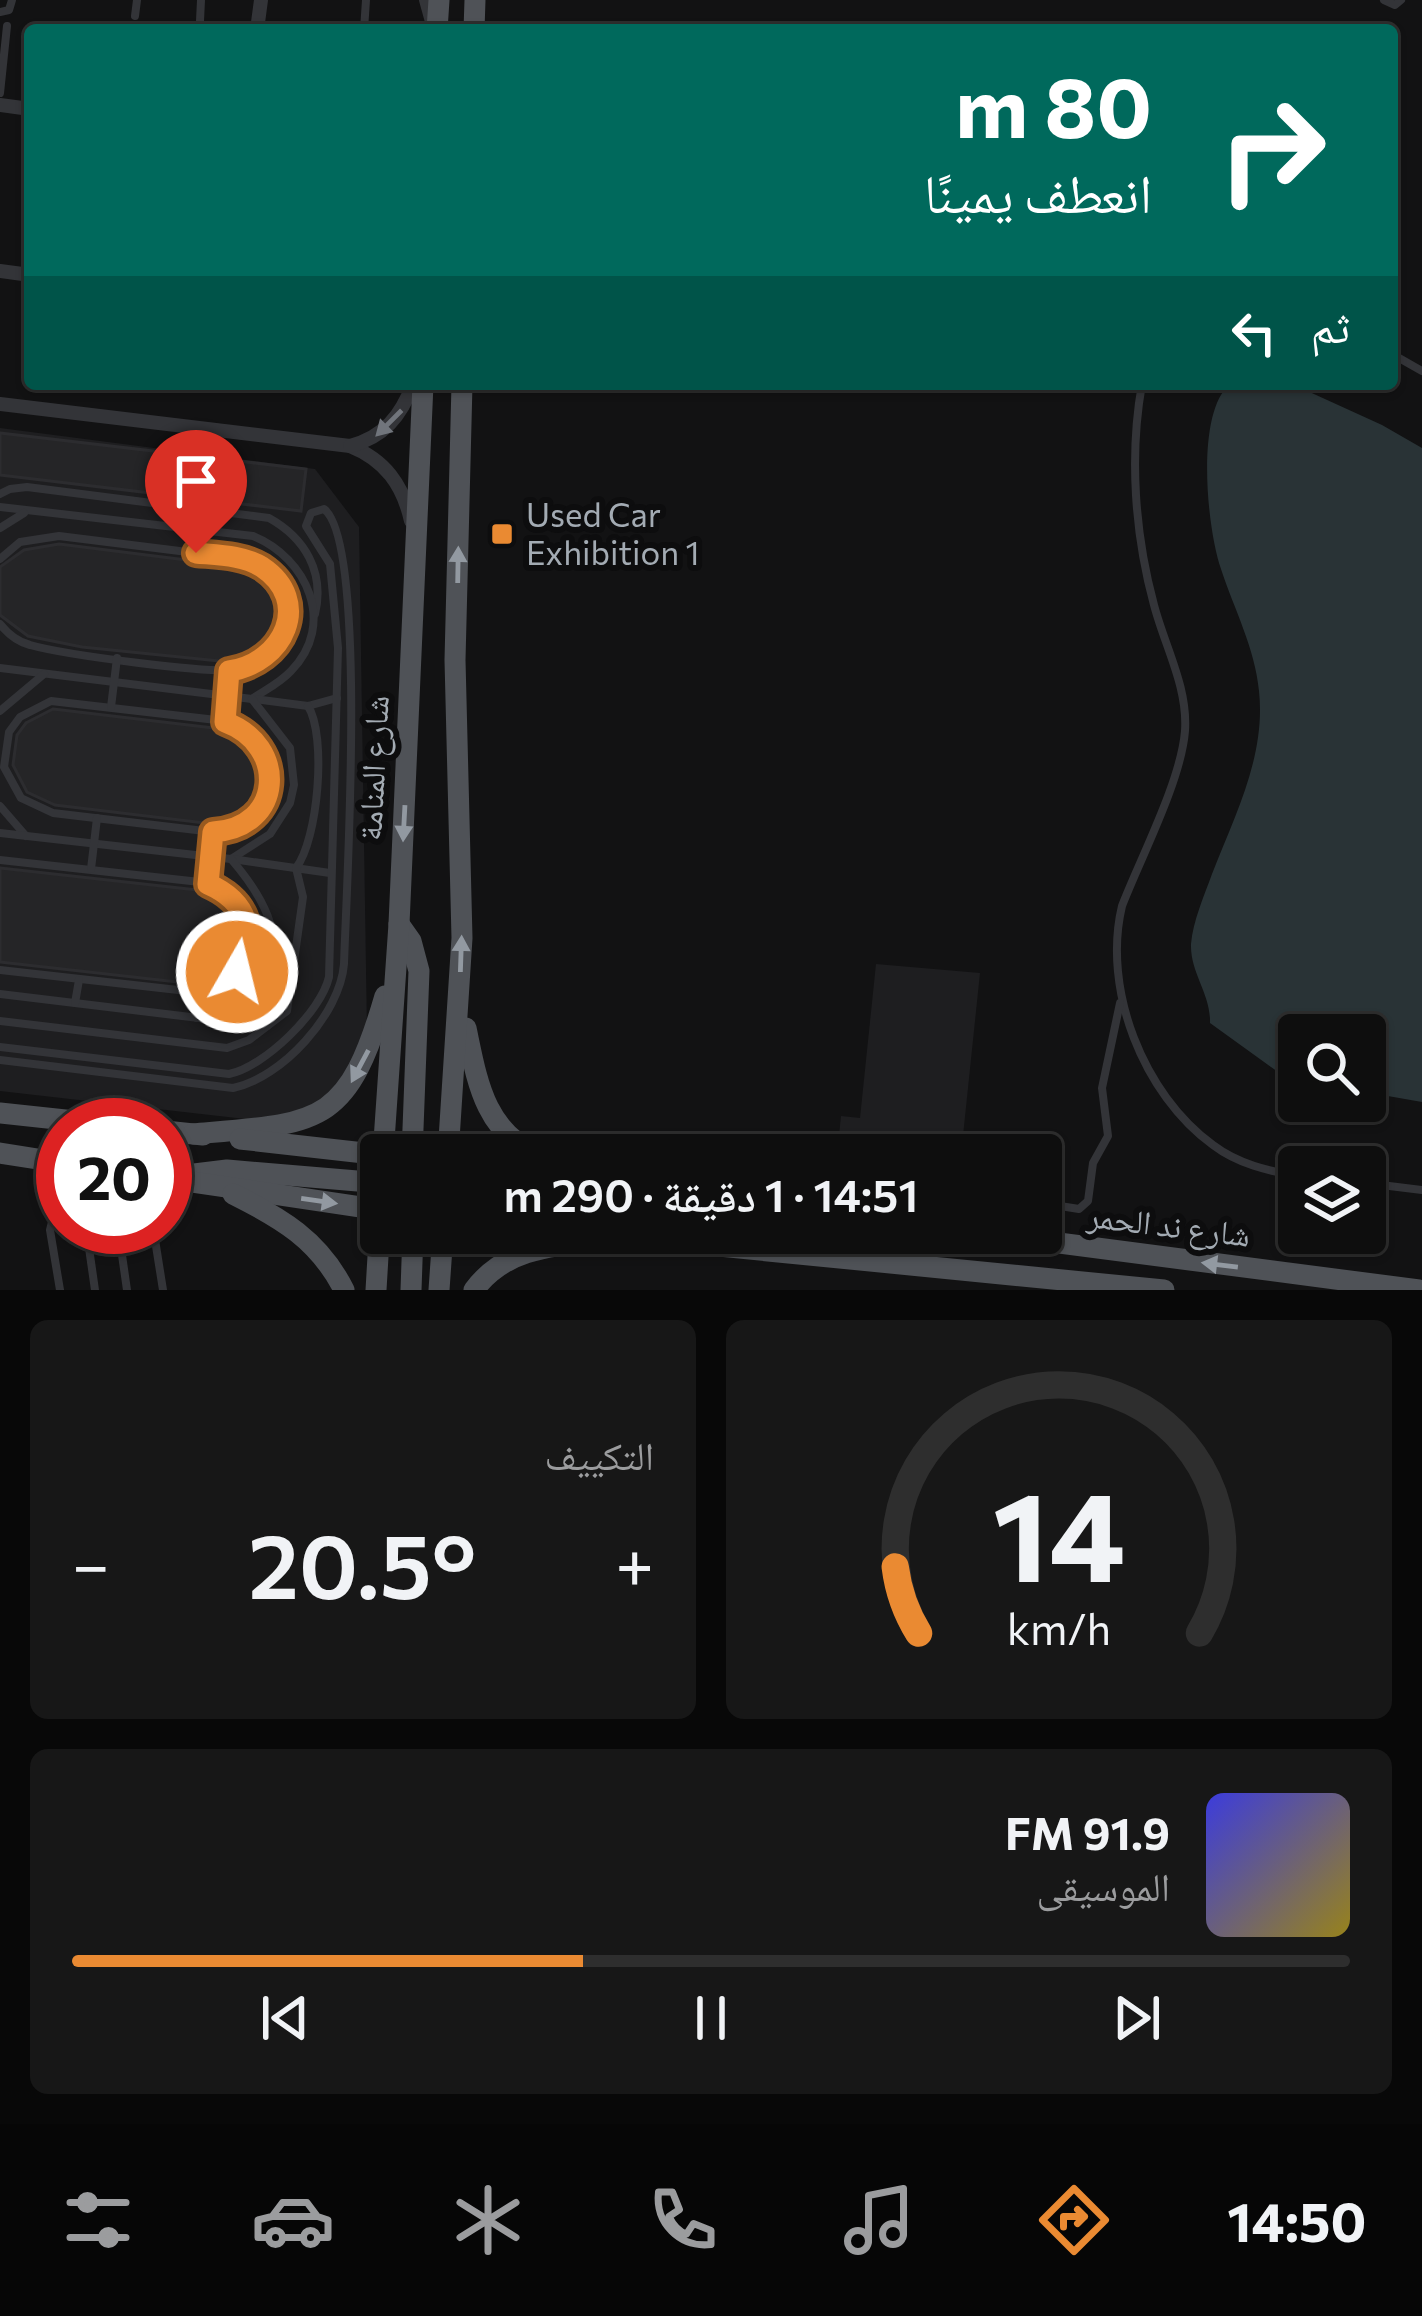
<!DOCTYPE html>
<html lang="ar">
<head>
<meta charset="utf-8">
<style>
	body { margin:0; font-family:Commissioner,"Noto Naskh Arabic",sans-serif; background:#171717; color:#f1f3f6; direction:rtl; height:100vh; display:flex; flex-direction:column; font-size:45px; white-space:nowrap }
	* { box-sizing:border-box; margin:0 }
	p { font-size:39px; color:#9b9c9e }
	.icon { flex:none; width:66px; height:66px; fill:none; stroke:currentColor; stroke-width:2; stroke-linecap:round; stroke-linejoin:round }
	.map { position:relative; height:1290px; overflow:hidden; direction:ltr }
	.side { display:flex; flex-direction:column; gap:30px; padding:30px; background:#080808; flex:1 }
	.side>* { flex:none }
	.banner { position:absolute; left:24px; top:24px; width:1374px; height:366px; border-radius:12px; box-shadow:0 3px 9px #0004,0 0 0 3px #2e2e2e; direction:rtl; background:#00695c; color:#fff; overflow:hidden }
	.fabs { position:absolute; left:1278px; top:1014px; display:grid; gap:24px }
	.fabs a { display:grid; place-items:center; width:108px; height:108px; border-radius:12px; background:#0e0e0e; box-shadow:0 3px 9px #0004,0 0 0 3px #2e2e2e; font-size:60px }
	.speed { position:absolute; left:36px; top:1098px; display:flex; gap:24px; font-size:60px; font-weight:700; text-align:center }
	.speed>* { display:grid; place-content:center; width:156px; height:156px; border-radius:50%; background:#0e0e0e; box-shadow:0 3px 9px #0004,0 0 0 3px #2e2e2e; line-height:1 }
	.speed .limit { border:18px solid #d22; background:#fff; color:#111 }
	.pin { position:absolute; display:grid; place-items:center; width:102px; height:102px; color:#fff; margin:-123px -51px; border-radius:50% 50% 50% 0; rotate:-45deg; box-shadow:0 0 12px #0007 }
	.pin .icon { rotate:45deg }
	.me { position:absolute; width:132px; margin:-66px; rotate:8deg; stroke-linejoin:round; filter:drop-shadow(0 0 9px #0008) }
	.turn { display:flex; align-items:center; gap:42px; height:252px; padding:0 48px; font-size:54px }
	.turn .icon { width:156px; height:156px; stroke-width:2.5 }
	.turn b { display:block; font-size:84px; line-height:102px }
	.then { display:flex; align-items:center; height:114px; padding:0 48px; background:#0003; gap:24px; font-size:45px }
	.big { font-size:90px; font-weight:600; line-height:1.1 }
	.side .tile { flex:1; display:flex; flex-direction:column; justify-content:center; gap:18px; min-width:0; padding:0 42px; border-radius:18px; background:#171717 }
	.side .dial { align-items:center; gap:0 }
	.dial svg { height:312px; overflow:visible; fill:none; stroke:#2e2e2e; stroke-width:7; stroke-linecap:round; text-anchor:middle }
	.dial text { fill:#f1f3f6; stroke:none }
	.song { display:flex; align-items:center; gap:36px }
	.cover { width:144px; height:144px; border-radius:18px; background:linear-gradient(135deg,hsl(240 70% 55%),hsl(50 70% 35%)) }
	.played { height:12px; border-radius:6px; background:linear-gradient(90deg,#ea8a32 40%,#2e2e2e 40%) }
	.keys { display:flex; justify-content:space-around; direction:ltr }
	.heat { display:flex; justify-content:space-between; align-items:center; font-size:66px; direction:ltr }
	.side .tiles { flex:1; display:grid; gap:30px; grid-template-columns:1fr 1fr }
	.tile:last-child { grid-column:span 2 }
	.trip { position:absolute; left:360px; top:1134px; width:702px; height:120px; border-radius:12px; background:#0e0e0e; box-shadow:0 3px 9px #0004,0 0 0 3px #2e2e2e; font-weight:600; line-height:120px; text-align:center; direction:rtl }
	.tab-bar { display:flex; height:192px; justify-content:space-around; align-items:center; background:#060606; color:#9b9c9e }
	.tab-bar .icon { width:84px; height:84px }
	.tab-bar .active { color:#ea8a32 }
	.tab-bar b { font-size:54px; color:#f1f3f6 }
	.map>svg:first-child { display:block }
</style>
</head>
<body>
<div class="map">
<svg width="1422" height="1290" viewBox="0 0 1422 1290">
	<rect width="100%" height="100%" fill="#121213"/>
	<!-- built -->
	<g fill="#1e1e20">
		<path d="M 0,428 L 315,469 L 359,527 L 367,1032 L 360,1062 L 311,1111 L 254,1120 L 0,1091 Z"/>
		<path d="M 876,964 L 980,973 L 961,1155 L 837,1155 L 841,1116 L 860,1118 Z"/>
	</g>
	<!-- water -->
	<path fill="#293336" d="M 1230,384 L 1292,384 L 1382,425 L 1422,448 L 1422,1102 L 1365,1092 L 1365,1035 L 1299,1035 L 1299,1077 L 1278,1072 L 1210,1023 C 1211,994 1190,973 1191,944 C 1193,921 1204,896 1212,874 C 1235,815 1266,756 1259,691 C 1255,648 1234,609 1221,569 C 1207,529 1195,413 1230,384 Z"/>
	<!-- building -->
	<g fill="#252527" stroke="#2c2c2f" stroke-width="3">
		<path d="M 0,433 L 306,469 L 301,511 L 0,475 Z"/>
		<path d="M 59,544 L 242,567 L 260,577 L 273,593 L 279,616 L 275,633 L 259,653 L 229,662 L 82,647 L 28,636 L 0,615 L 0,567 L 24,550 Z"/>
		<path d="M 53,709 L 222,729 L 240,739 L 253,753 L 260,768 L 257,798 L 248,810 L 233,819 L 213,824 L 55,805 L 27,792 L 13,765 L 17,735 L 26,723 Z"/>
		<path d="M 0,868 L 206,891 L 234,914 L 240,928 L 237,956 L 214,978 L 195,984 L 0,962 Z"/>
	</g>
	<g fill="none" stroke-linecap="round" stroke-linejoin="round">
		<!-- service -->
		<g stroke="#333438" stroke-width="8">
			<path d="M 1384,0 L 1395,5 L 1401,0"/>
			<path d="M 0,12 L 9,10 L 12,0"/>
			<path d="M 135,16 L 137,0"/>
			<path d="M 200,21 L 201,0"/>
			<path d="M 364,30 L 366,0"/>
			<path d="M 0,93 L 7,26"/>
			<path d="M 1392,354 L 1422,371"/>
			<path d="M 1142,384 C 1129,456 1135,535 1154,605 C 1165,647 1188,687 1185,731 C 1181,781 1141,857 1122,906 C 1102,989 1143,1094 1213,1145 C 1238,1164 1268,1171 1299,1176"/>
			<path d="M 0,494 L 10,489 L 27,487 L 269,518 C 305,538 325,572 315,614"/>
			<path d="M 0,507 L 253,536 C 307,558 337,624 291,671 C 280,683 265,690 252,699 L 0,668"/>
			<path d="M 0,528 L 24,513"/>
			<path d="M 0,559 L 20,542 L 59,536 L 244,559 C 265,567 282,581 286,605 C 292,633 273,662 245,669 C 217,676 62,654 30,645 C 18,642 8,634 0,624"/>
			<path d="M 254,699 L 308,706 L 337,698"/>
			<path d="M 51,701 L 225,721 C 288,746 284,828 213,832 L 53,813 L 21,798 L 4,767 L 9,732 L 20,717 Z"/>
			<path d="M 111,707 L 117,658"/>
			<path d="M 0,711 L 44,674"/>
			<path d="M 225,721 L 229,671"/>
			<path d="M 0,806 L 26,836"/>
			<path d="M 0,833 L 231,859 L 270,834 L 290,803 L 294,785 L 290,748 L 252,699"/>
			<path d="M 232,859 L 330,873"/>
			<path d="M 0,860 L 209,883 C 268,910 261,981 196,992 L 0,970"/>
			<path d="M 91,869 L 97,818"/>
			<path d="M 209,883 L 213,832"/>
			<path d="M 249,943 L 274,943"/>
			<path d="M 196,992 L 197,1018"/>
			<path d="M 0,994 L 207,1019 C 296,980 287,924 231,859"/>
			<path d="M 75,1003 L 79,980"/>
			<path d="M 210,1020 L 267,1026"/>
			<path d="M 0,1021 L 227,1048 L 249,1040 L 287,1011 L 303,897 L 296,868 C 318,840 327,736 308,706"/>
			<path d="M 0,1047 L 229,1074 C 264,1067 321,1012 329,977 L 338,648 L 330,564 L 306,526 L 311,513 L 324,509 C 368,542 346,895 344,964 C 340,1014 282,1078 233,1088 L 0,1060"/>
			<path d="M 1365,1183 L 1422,1190"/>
			<path d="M 1041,1203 L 1079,1209 L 1088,1201 L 1093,1163 L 1108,1136 L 1102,1088 L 1120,1003"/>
			<path d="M 86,1227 L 95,1290"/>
			<path d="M 118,1227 L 127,1290"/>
			<path d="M 153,1227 L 163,1290"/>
			<path d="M 60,1290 L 50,1230 L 52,1222 L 63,1216"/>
		</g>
		<!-- minor -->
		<g stroke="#333438" stroke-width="14">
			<path d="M 426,0 L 434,29"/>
			<path d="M 257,30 L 261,0"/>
			<path d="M 0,105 L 30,109"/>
			<path d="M 0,271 L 30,275"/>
			<path d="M 0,404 L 350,446 C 385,460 403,485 411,521"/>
			<path d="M 350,446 C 384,437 401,416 413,384"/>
		</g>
		<!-- primary -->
		<g stroke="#4f5257" stroke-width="21">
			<path d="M 437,30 L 439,0"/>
			<path d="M 474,30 L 475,0"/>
			<path d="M 399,924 L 411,941 L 419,971 L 412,1155"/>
			<path d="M 466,1028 C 477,1080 484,1132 539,1155"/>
			<path d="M 0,1113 L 112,1125"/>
			<path d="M 165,1131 L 203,1135"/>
			<path d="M 193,1134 C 320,1123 347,1127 385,996"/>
			<path d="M 240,1139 L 382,1155"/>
			<path d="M 0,1153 L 63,1163"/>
			<path d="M 383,1155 L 399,924 L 423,384"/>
			<path d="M 448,1155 L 462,938 L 455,660 L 462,384"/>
			<path d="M 186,1175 L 227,1170 L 381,1183"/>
			<path d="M 165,1178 L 381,1210"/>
			<path d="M 233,1194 C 281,1218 319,1240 344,1290"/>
			<path d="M 586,1233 L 1164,1290"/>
			<path d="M 983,1233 L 1419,1290"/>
			<path d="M 376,1290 L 381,1206"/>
			<path d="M 411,1290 L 413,1233"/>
			<path d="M 439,1290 L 443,1233"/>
			<path d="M 474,1290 C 506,1247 553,1246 603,1241"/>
		</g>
	</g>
	<!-- one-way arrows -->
	<defs><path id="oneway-solid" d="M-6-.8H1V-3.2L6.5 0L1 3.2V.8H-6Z" transform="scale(3)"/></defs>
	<use fill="#71757c" href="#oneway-solid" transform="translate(389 423) rotate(135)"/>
	<g fill="#9299a1">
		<use href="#oneway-solid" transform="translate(458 565) rotate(-89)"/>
		<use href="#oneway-solid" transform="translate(404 823) rotate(93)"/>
		<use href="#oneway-solid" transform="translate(461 954) rotate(-88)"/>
		<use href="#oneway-solid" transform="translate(360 1066) rotate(118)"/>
		<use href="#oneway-solid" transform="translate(319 1201) rotate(8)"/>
		<use href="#oneway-solid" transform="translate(1220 1265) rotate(-173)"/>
	</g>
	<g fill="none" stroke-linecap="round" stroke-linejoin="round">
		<defs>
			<path id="route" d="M 196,553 C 217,555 243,555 262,567 C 313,601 284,663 229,671 L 225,722 C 288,745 284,828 213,832 L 208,884 C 247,901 259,934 237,972"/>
		</defs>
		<!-- route casing -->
		<use href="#route" stroke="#985a20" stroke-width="30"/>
		<!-- route -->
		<use href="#route" stroke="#ea8a32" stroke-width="21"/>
	</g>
	<!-- markers -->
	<rect fill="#ea8a32" stroke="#0d0d0e" stroke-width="4.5" x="490" y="522" width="24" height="24" rx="6"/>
	<g text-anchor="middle" stroke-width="12" stroke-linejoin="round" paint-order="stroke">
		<!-- poi labels -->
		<g font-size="33" fill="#a3abb3" stroke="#0d0d0e" text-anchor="start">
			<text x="526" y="527">Used Car<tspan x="526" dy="38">Exhibition 1</tspan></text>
		</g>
		<!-- street labels -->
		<g font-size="33" fill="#a3abb3" stroke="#0d0d0e">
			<text transform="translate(373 768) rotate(-87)" y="12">شارع المنامة</text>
			<text transform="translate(1169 1225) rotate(7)" y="12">شارع ند الحمر</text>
		</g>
	</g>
</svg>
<div class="fabs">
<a><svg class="icon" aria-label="search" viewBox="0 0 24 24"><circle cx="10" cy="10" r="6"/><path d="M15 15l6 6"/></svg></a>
<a><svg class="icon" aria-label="layers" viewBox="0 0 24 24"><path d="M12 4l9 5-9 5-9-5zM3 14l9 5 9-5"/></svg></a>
</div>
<div class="speed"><div class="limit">20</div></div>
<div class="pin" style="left:196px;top:553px;background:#d93025"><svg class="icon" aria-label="arrive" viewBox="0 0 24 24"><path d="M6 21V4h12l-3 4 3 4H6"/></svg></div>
<svg class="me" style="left:237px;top:972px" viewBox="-20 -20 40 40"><circle r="17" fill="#ea8a32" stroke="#fff" stroke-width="3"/><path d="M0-11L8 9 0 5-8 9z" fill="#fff"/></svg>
<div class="trip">14:51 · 1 دقيقة · 290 m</div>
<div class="banner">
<div class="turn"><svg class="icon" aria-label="right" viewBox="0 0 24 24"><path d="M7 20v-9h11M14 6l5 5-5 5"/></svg><div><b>80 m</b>انعطف يمينًا</div></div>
<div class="then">ثم<svg class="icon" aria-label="left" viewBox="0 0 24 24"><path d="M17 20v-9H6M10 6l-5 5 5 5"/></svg></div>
</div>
</div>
<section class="side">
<div class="tiles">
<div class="tile dial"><svg viewBox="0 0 100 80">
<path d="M14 69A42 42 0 1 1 86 69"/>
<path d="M14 69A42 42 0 0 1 8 52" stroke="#ea8a32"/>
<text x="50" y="56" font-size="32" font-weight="700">14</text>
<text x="50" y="72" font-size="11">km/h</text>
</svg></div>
<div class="tile"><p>التكييف</p>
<div class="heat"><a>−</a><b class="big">20.5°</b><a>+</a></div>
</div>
<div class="tile">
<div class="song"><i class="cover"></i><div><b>91.9 FM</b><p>الموسيقى</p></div></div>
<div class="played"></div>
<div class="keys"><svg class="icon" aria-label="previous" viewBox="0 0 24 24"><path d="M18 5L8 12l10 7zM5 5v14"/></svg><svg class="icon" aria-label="pause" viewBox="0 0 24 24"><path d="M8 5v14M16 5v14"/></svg><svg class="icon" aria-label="next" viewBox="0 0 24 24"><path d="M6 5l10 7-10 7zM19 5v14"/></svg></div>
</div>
</div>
</section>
<nav class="tab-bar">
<b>14:50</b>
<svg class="icon active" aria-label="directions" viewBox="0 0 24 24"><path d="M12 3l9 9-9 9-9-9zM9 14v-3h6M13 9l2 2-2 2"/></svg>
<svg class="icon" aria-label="music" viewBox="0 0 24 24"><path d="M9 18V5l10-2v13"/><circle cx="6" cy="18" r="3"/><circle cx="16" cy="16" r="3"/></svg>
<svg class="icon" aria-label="phone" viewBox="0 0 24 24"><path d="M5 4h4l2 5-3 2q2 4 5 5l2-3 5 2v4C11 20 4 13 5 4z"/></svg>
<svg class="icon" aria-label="climate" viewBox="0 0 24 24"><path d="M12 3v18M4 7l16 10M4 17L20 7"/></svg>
<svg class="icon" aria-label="car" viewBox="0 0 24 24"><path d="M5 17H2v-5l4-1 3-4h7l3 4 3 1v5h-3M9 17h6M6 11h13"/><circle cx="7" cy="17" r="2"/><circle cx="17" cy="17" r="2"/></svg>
<svg class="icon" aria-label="filters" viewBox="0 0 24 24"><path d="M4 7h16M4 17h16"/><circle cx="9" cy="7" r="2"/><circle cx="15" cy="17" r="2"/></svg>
</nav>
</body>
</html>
